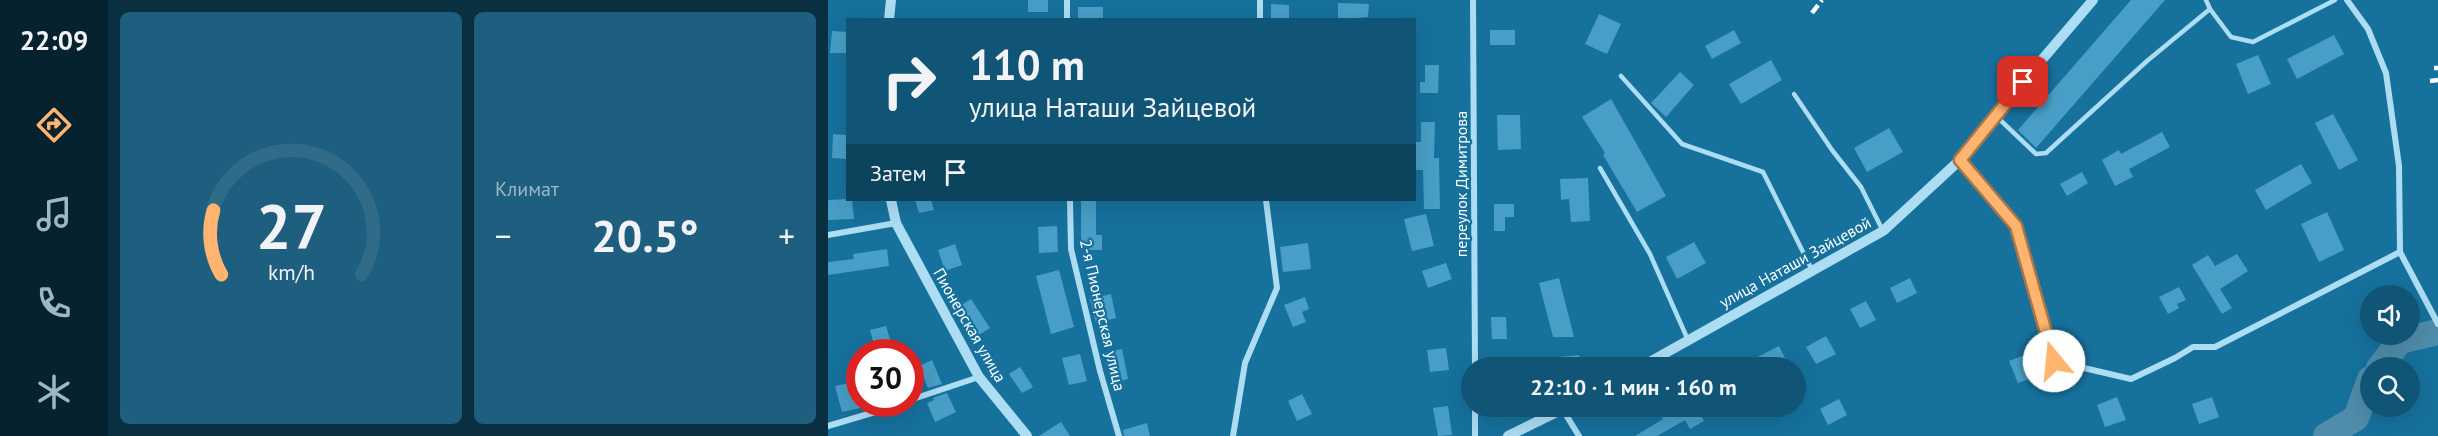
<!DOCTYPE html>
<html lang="ru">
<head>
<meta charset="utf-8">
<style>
	body { margin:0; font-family:"PT Sans",sans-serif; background:#1e5e7e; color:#f1f3f6; height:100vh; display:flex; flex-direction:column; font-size:22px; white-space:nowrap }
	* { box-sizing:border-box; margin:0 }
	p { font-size:20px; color:#9cb7c5 }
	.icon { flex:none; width:33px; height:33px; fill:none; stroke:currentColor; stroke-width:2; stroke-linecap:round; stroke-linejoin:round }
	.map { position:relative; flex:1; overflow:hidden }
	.side { display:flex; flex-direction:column; gap:12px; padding:12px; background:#092f41; width:720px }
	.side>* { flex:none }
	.top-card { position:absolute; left:18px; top:18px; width:570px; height:183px; border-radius:0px; box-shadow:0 6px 24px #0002; background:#105576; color:#f1f3f6; overflow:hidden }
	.tools { position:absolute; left:1532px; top:285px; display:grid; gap:12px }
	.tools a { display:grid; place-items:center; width:60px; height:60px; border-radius:50%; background:#105576; box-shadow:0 6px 24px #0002; font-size:30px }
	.speed { position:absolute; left:18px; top:339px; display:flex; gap:12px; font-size:30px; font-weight:700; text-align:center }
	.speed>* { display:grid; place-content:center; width:78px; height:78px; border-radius:50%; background:#105576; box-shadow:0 6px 24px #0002; line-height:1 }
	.speed .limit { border:9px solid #d22; background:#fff; color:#111 }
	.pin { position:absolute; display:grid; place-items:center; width:51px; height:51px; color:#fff; margin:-26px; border-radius:12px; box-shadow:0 3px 9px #0006 }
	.me { position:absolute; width:66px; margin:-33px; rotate:343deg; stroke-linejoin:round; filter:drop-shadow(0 0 4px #0008) }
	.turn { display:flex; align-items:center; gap:21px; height:126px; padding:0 24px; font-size:27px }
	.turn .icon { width:78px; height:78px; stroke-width:2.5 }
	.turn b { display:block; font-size:42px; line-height:51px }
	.then { display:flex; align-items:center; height:57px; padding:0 24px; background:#0003; gap:12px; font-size:22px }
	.big { font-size:45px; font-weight:600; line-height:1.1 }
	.side .card { flex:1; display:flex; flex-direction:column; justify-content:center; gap:9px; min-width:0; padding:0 21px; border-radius:9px; background:#1e5e7e }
	.side .dial { align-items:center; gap:0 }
	.dial svg { height:156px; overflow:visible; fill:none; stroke:#306b88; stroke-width:7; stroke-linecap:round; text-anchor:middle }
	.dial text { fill:#f1f3f6; stroke:none }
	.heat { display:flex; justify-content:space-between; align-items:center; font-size:33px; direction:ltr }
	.side .tiles { flex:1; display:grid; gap:12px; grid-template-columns:repeat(2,1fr) }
	.trip { position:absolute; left:633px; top:357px; width:345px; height:60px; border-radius:30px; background:#105576; box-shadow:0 6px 24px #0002; font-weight:600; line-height:60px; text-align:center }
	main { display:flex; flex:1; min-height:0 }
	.dock { display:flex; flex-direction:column; width:108px; justify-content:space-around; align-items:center; background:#06222f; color:#9cb7c5 }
	.dock .icon { width:42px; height:42px }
	.dock .active { color:#ffb46f }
	.dock b { font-size:27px; color:#f1f3f6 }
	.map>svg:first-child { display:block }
</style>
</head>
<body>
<main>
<nav class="dock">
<b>22:09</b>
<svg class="icon active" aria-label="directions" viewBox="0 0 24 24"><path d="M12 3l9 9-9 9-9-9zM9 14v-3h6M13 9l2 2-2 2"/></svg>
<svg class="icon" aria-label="music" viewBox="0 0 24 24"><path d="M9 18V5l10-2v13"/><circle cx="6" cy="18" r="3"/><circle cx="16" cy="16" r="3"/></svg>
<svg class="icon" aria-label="phone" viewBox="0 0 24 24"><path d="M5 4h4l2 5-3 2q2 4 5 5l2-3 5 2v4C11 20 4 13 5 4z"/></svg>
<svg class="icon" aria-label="climate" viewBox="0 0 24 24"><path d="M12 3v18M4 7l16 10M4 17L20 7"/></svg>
</nav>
<section class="side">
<div class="tiles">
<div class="card dial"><svg viewBox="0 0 100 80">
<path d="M14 69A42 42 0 1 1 86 69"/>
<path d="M14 69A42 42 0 0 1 10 36" stroke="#ffb46f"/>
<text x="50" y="56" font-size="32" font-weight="700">27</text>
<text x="50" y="72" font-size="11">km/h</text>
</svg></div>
<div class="card"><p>Климат</p>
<div class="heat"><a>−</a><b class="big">20.5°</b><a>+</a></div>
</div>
</div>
</section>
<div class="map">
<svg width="1610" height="436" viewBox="0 0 1610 436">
	<rect width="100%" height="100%" fill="#16719d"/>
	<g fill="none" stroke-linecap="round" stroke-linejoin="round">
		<!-- river -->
		<g stroke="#4f8daa" stroke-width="26">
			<path d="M 1551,368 L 1572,341 L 1610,332"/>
			<path d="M 1498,436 L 1528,418 L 1542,379"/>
		</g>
	</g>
	<!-- building -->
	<g fill="#489ec6">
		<rect x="200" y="0" width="20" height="12"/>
		<path d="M 1303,0 L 1337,0 L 1208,148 L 1190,130 Z"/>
		<path d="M 510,3 L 541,4 L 540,17 L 510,20 Z"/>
		<path d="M 443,4 L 461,5 L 461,20 L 443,20 Z"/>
		<rect x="250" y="7" width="25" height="13"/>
		<path d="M 771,14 L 793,24 L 779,54 L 757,44 Z"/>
		<rect x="662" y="30" width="25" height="15"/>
		<path d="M 906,30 L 913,43 L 884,59 L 877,46 Z"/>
		<path d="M 4,31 L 20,32 L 20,53 L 2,53 Z"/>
		<path d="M 1506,35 L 1516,54 L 1469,79 L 1459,59 Z"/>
		<path d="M 1430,55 L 1443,84 L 1420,94 L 1408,64 Z"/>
		<path d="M 943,60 L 954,80 L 913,104 L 901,84 Z"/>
		<path d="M 597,65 L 611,65 L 610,93 L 592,93 L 592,82 L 597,82 Z"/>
		<path d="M 852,72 L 866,85 L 838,117 L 823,103 Z"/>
		<path d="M 783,99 L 838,196 L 809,212 L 775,155 L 777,153 L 754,117 Z"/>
		<path d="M 1505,114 L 1530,160 L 1511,170 L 1487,123 Z"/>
		<path d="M 669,115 L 692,115 L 693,149 L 670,150 Z"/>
		<path d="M 593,122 L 607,122 L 606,158 L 611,158 L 612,209 L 596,209 L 595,170 L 586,170 L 586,142 L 593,142 Z"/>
		<path d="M 1061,128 L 1075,152 L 1039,172 L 1026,148 Z"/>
		<path d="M 1334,132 L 1342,147 L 1301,169 L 1305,177 L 1287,186 L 1274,160 L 1291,150 L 1293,154 Z"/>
		<path d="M 5,134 L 20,135 L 20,159 L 4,158 Z"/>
		<path d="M 1473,164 L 1484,183 L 1438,210 L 1427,190 Z"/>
		<path d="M 1254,172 L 1260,183 L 1239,196 L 1232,184 Z"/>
		<path d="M 760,178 L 762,221 L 743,222 L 741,199 L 733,200 L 732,179 Z"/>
		<path d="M 20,199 L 24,200 L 26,219 L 0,220 L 0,200 Z"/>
		<path d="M 87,200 L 103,200 L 106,210 L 91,213 Z"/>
		<path d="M 253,200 L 268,200 L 268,235 L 274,235 L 274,250 L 253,250 Z"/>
		<path d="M 666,204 L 686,204 L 686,217 L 677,217 L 677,231 L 666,231 Z"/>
		<path d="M 1499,212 L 1516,250 L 1491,262 L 1473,224 Z"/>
		<path d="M 598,214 L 606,246 L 584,251 L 576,219 Z"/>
		<path d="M 229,226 L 230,252 L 211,253 L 210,227 Z"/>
		<path d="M 866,242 L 878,263 L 849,279 L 838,257 Z"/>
		<path d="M 480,243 L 483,269 L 455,272 L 452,247 Z"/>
		<path d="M 127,244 L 134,265 L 117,271 L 110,250 Z"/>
		<path d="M 59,249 L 61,266 L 0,275 L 0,262 L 26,259 L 25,254 Z"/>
		<path d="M 1409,254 L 1420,271 L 1392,289 L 1404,308 L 1394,314 L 1364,265 L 1380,255 L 1387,266 Z"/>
		<path d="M 618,263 L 624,279 L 600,288 L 594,271 Z"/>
		<path d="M 231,270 L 246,327 L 223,334 L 208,276 Z"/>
		<path d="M 731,278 L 746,337 L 725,337 L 711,283 Z"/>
		<path d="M 1082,278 L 1089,293 L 1069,303 L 1062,288 Z"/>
		<path d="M 1351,287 L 1358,300 L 1349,304 L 1351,308 L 1340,314 L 1331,297 Z"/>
		<path d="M 283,294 L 288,318 L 268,323 L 262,299 Z"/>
		<path d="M 477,297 L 481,309 L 474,312 L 478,322 L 465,327 L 456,305 Z"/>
		<path d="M 143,299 L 162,328 L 151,335 L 132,306 Z"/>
		<path d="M 1038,301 L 1048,320 L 1032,328 L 1022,309 Z"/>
		<path d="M 663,317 L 678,317 L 679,339 L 664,339 Z"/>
		<path d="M 58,326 L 66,352 L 48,352 L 42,330 Z"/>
		<path d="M 998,336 L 1008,354 L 988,364 L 978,347 Z"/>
		<path d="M 951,346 L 962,368 L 908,368 Z"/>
		<path d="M 618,348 L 621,370 L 602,372 L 599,350 Z"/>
		<path d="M 294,349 L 300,379 L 283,383 L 276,353 Z"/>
		<path d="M 1204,352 L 1212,375 L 1190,383 L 1181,361 Z"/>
		<path d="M 252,354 L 259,381 L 241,385 L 234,358 Z"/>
		<path d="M 751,355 L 754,368 L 733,368 L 730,357 Z"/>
		<path d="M 104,360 L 114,384 L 100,388 L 91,366 Z"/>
		<path d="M 192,367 L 205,387 L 194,393 L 181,374 Z"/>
		<path d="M 26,382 L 32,408 L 14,412 L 7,386 Z"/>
		<path d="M 119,393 L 128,412 L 107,422 L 99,403 L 106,400 L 105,398 Z"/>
		<path d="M 474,394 L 484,414 L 469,421 L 460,401 Z"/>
		<path d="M 1289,397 L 1298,420 L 1277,427 L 1269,405 Z"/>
		<path d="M 1384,397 L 1391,417 L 1371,424 L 1364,404 Z"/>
		<path d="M 1011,399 L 1019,415 L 1000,425 L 992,409 Z"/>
		<path d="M 620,406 L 624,435 L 610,436 L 605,408 Z"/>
		<path d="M 848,406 L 868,406 L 876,421 L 862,429 L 857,420 L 829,436 L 807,436 L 835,419 L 833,415 Z"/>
		<path d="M 233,422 L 242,436 L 211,436 Z"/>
		<path d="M 319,423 L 322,436 L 296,436 L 295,430 Z"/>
	</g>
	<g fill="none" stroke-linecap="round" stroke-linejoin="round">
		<!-- service -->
		<g stroke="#adddf3" stroke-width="4.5">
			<path d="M 1378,0 L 1382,9"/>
			<path d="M 793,76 L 854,144 L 935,172 L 984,270"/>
			<path d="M 966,94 L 1004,150 L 1033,187 L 1055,231"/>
			<path d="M 1168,116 L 1208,154 L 1218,153 L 1319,61 L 1382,9 L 1403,37 L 1425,42 L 1507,0"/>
			<path d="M 772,168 L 822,254 L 860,340"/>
		</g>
		<!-- minor -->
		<g stroke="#adddf3" stroke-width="6">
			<path d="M 239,0 L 239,20"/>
			<path d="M 432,0 L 432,20"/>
			<path d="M 645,0 L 647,368"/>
			<path d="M 1519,0 L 1540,29 L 1558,73 L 1571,166 L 1572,252 L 1610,324"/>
			<path d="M 1132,160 L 1188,226 L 1226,361 L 1303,379 L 1347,358 L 1365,347 L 1387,347 L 1572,252"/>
			<path d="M 242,200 L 243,249 L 272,371 L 291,436"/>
			<path d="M 0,235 L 68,223"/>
			<path d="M 82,400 L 151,377"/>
			<path d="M 647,406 L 647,436"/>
			<path d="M 735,410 L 751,436"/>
			<path d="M 0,426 L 74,404"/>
			<path d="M 405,436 L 417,363 L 449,288 L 438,200"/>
		</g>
		<!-- tertiary -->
		<g stroke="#adddf3" stroke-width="10">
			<path d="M 61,20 L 63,0"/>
			<path d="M 63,200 L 68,223 L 151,377 L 199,436"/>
			<path d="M 811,368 L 1055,231 L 1132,160 L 1167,115 L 1265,0"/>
			<path d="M 680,436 L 741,406"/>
		</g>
		<!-- rail -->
		<g stroke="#fff" stroke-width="4.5" stroke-dasharray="10 4.5" stroke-linecap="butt">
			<path d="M 984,13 L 994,0"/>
			<path d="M 1606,68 L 1610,68"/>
			<path d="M 1602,81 L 1610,80"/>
		</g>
	</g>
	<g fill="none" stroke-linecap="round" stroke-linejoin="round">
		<defs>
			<path id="route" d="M 1195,82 L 1132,160 L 1188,226 L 1226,361"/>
		</defs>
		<!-- route casing -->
		<use href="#route" stroke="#a67548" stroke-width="15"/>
		<!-- route -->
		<use href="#route" stroke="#ffb46f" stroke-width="10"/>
	</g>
	<g text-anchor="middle" stroke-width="4.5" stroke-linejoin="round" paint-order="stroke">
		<!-- street labels -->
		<g font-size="16" fill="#fff" stroke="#16719d">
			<text transform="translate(633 184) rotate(-90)" y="6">переулок Димитрова</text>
			<text transform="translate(967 262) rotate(-29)" y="6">улица Наташи Зайцевой</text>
			<text transform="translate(275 315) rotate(77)" y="6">2-я Пионерская улица</text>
			<text transform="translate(142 325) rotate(60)" y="6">Пионерская улица</text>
		</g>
	</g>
</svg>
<div class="tools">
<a><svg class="icon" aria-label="sound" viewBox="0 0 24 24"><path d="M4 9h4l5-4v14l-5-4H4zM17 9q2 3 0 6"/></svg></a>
<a><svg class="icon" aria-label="search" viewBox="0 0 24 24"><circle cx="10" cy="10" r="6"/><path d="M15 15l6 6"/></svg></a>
</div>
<div class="speed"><div class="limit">30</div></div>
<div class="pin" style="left:1195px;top:82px;background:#d93025"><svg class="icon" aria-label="arrive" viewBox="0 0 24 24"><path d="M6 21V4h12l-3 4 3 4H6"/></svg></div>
<svg class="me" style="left:1226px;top:361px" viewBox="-20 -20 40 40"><circle r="19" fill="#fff"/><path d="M0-13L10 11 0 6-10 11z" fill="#ffb46f"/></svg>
<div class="trip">22:10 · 1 мин · 160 m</div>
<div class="top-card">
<div class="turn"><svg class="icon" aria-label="right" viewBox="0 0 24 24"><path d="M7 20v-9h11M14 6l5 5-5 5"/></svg><div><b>110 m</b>улица Наташи Зайцевой</div></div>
<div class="then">Затем<svg class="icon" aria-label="arrive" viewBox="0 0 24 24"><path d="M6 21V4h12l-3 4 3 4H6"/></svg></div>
</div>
</div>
</main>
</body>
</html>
